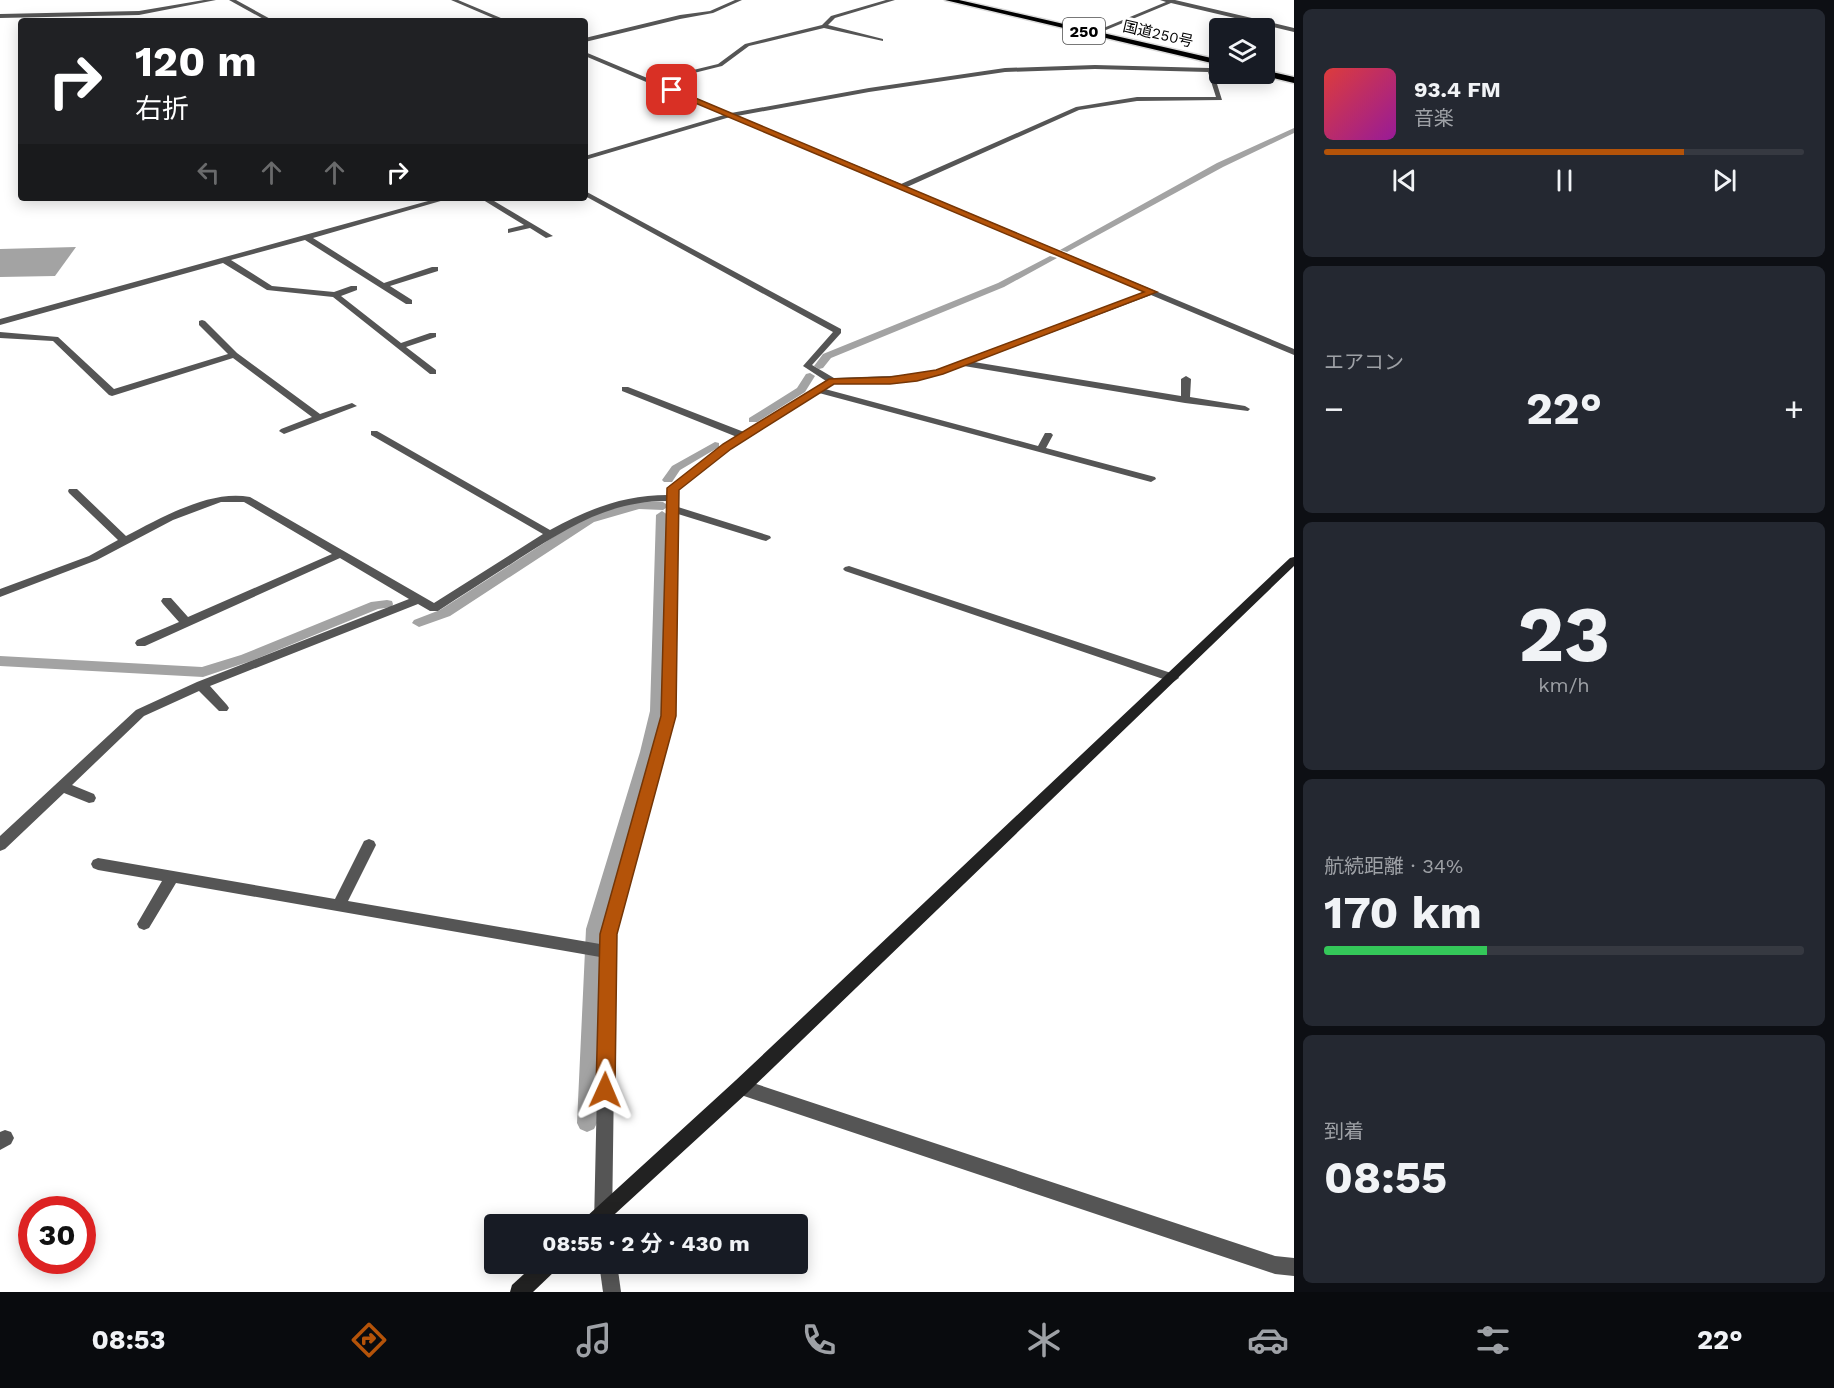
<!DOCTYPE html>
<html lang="ja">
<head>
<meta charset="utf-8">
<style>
	body { margin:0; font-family:"Work Sans","Noto Sans JP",sans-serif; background:#242831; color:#f1f3f6; height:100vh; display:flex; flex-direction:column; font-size:22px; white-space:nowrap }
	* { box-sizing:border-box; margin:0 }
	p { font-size:20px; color:#9ea1a6 }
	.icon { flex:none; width:33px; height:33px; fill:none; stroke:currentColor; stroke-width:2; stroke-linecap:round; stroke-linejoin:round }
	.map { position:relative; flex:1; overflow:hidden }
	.panel { display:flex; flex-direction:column; gap:9px; padding:9px; background:#0d0f14; width:540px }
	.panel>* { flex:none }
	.hud { position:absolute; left:18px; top:18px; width:570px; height:183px; border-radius:6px; box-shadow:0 3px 15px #0003; background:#202124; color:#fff; overflow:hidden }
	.buttons { position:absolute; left:1209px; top:18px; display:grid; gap:12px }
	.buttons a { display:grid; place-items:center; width:66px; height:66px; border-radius:6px; background:#171b24; box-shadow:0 3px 15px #0003; font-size:30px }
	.speed { position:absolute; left:18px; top:1196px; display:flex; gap:12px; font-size:30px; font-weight:700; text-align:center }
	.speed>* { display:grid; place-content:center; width:78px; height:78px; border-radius:50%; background:#171b24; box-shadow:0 3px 15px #0003; line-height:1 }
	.speed .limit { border:9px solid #d22; background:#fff; color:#111 }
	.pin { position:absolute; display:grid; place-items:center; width:51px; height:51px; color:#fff; margin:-26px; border-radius:12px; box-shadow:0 3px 9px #0006 }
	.me { position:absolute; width:66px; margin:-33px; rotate:1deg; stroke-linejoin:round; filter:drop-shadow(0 0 4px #0008) }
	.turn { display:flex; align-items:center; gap:21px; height:126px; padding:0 18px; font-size:27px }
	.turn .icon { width:78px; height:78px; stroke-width:2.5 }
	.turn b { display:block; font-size:42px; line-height:51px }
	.lanes { display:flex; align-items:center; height:57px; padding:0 18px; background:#0003; justify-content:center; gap:30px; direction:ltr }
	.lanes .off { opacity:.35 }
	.big { font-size:45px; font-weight:700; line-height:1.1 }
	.panel .card { flex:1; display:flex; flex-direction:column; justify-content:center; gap:9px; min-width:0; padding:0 21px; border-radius:9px; background:#242831 }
	.panel .dial { align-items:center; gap:0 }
	.dial b { font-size:78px; line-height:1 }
	.song { display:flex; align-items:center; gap:18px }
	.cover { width:72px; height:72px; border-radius:9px; background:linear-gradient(135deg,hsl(0 70% 55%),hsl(300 70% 35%)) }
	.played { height:6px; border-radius:3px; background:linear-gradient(90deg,#b45309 75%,#363941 75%) }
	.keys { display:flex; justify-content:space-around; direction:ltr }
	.heat { display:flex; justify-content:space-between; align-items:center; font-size:33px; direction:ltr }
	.charge { height:9px; border-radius:4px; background:linear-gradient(90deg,#34c759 34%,#363941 0) }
	.trip { position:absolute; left:484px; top:1214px; width:324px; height:60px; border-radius:6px; background:#171b24; box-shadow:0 3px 15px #0003; font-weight:700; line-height:60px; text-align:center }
	.tabs { display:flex; height:96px; justify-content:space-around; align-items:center; background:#090b0e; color:#9ea1a6 }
	.tabs .icon { width:42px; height:42px }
	.tabs .on { color:#b45309 }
	.tabs b { font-size:27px; color:#f1f3f6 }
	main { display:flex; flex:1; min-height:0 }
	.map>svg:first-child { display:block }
</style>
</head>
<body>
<main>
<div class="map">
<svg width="1294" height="1292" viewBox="0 0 1294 1292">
	<rect width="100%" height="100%" fill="#fff"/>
	<!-- water -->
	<path fill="#a3a3a3" d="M 76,247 L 55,276 L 0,277 L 0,249 Z"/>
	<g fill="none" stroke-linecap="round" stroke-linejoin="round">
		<!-- stream -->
		<g fill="#a3a3a3" fill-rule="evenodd">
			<path d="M 1294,128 L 1294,133 L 1223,167 L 1067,252 L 1060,250 L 1217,163 Z"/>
			<path d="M 1050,256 L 1057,258 L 1004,287 L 831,358 L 823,368 L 819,369 L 814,366 L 823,354 L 998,283 Z"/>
			<path d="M 810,373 L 815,376 L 805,392 L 757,422 L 749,422 L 749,418 L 797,388 L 806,374 Z"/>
			<path d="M 715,442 L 719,443 L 719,447 L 680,470 L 672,482 L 664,482 L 662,480 L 672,466 Z"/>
			<path d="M 638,501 L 663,502 L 669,506 L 663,510 L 639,509 L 594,522 L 450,616 L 419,627 L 412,623 L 414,620 L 440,610 L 586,516 Z"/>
			<path d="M 662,511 L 668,515 L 664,711 L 654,752 L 602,929 L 597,1123 L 594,1129 L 587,1132 L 580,1129 L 577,1123 L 586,929 L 640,752 L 650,711 L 656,515 Z"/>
			<path d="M 387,600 L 392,601 L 393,604 L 392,607 L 378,609 L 251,661 L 203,677 L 0,666 L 0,656 L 202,667 L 241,655 L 371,602 Z"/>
		</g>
		<defs>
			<g id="highway">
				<path d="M 945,0 L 959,0 L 1220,60 L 1220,65 Z"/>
				<path d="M 1264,70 L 1294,77 L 1294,83 L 1261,75 L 1264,74 Z"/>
			</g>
		</defs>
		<!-- highway casing -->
		<use href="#highway" stroke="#dbdbdb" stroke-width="3"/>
		<!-- street -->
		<g fill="#555" fill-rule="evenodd">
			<path d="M 204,0 L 216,0 L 139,15 L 0,18 L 0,14 L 139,11 Z"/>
			<path d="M 229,0 L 236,0 L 274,21 L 267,21 Z"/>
			<path d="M 451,0 L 458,0 L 508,21 L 500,21 Z"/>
			<path d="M 735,0 L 742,0 L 713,13 L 680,19 L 585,42 L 585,38 L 680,15 L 710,11 Z"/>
			<path d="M 886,0 L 895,0 L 835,18 L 828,25 L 883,39 L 883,41 L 824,28 L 749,46 L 722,66 L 658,82 L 731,113 L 869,88 L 1005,68 L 1095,65 L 1209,68 L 1220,63 L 1220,67 L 1213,71 L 1222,100 L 1137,101 L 1079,110 L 907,187 L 1294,349 L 1294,355 L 1151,295 L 974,362 L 1181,396 L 1181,379 L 1186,376 L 1191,379 L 1190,397 L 1245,406 L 1250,409 L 1248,411 L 1185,403 L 964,366 L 917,381 L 834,384 L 825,389 L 1038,446 L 1045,433 L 1051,433 L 1053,435 L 1046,448 L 1155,477 L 1156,479 L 1151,482 L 819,393 L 730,449 L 678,489 L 678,507 L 770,536 L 771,538 L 766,541 L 762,540 L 678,514 L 674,716 L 616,934 L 612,1224 L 594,1224 L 600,957 L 176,883 L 149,928 L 144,930 L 139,928 L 137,924 L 162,881 L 98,870 L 93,868 L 91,864 L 93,860 L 98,858 L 335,899 L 364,841 L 369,839 L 374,841 L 376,845 L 348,901 L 600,944 L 600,934 L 662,716 L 667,501 C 608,501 568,528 520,558 C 493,576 465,593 438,611 L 430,611 L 418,604 L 210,686 L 227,705 L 229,708 L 227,711 L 219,711 L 199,691 L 144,716 L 72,785 L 94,794 L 96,798 L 94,802 L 89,803 L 64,793 L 5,849 L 0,851 L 0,836 L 136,710 L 197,682 L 409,599 L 340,558 L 145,646 L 137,646 L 135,643 L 137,640 L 179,622 L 163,604 L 161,601 L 163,598 L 171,598 L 188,617 L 332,554 L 244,502 L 221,502 L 173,520 L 97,560 L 0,597 L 0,589 L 89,556 L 118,540 L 69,493 L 68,491 L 69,489 L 77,489 L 126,536 C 161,518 210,489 250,497 L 434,603 L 543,534 L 371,435 L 371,431 L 377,431 L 550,530 C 588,509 624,495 668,495 L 669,486 L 737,437 L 622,391 L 622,387 L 628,387 L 744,432 L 826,381 L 803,366 L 833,332 L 585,196 L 585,191 L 841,329 L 841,333 L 812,365 L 834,378 L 917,375 L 936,370 L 1144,292 L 730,117 L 585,160 L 585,156 L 724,115 L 585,56 L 585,52 L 652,80 L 718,64 L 745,44 L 822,25 L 831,16 ZM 1095,69 L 1208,72 L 1216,97 L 1137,97 L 1076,107 L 901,184 L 737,116 L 869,92 L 1005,72 Z"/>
			<path d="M 1160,0 L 1175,0 L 1294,28 L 1294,32 L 1171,3 L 1106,30 L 1101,29 L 1166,2 Z"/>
			<path d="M 439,198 L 451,198 L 313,238 L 384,283 L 432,267 L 438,267 L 438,271 L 390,286 L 412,300 L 412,304 L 406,304 L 305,240 L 231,260 L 272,286 L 334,292 L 351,286 L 357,286 L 357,290 L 341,296 L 401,343 L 430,333 L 436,333 L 436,337 L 406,347 L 436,370 L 436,374 L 430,374 L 333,297 L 267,290 L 223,263 L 0,325 L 0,319 Z"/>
			<path d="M 480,198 L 489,198 L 553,236 L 546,238 L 530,228 L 508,233 L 508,229 L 524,225 Z"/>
			<path d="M 202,320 L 205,321 L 237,353 L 320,414 L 352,403 L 357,406 L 284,434 L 279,431 L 281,429 L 312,417 L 233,358 L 112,396 L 109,395 L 53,341 L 0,338 L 0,332 L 58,337 L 114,389 L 228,354 L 199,325 L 199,321 Z"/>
			<path d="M 849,566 L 1177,675 L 1179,678 L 1173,682 L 1169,681 L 845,571 L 843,569 L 845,567 Z"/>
			<path d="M 741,1079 L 1275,1256 L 1294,1258 L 1294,1276 L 1275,1274 L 741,1095 L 735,1093 L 733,1087 L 735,1081 Z"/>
			<path d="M 5,1130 L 11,1132 L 14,1138 L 11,1144 L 0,1150 L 0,1132 Z"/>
			<path d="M 599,1263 L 617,1263 L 621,1292 L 603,1292 Z"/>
		</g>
		<!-- secondary -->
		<g fill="#222" fill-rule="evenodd">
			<path d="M 1294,557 L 1294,566 L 747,1093 L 604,1224 L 582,1224 L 585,1218 L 735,1081 L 1290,558 Z"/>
			<path d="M 536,1263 L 558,1263 L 556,1270 L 533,1292 L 510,1292 L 512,1285 Z"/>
		</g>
		<!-- highway -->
		<use href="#highway" fill="#000" fill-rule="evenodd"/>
	</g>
	<!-- route -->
	<path fill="#b45309" stroke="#753606" stroke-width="1.5" d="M 669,89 L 674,89 L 1157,292 L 943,374 L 917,381 L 890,384 L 834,384 L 731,449 L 679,490 L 676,716 L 617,934 L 615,1090 L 612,1097 L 605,1099 L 598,1097 L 596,1090 L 600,934 L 661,716 L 667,488 L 723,444 L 829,379 L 890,377 L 936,370 L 1144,292 L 669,92 Z"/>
	<g text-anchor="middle" stroke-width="6" stroke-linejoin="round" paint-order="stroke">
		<!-- far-street labels -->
		<g font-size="15" fill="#000" stroke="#fff">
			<text transform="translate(1158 34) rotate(13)" y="5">国道250号</text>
		</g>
		<!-- shield labels -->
		<rect fill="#fff" stroke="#4c4c4c" stroke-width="1.5" x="1063" y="18" width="42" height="26" rx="4.5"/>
		<g font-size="16" font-weight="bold" fill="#000">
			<text x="1084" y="37">250</text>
		</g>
	</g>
</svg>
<div class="buttons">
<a><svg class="icon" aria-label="layers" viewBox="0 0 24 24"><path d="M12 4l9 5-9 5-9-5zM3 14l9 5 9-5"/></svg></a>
</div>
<div class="speed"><div class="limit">30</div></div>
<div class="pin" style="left:672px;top:90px;background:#d93025"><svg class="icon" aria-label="arrive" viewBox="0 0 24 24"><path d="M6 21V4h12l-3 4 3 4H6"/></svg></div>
<svg class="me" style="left:605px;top:1090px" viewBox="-20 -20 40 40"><path d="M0-17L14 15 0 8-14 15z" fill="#b45309" stroke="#fff" stroke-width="4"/></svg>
<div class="trip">08:55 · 2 分 · 430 m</div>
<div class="hud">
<div class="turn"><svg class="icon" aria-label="right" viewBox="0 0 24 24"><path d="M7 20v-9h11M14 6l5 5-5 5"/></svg><div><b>120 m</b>右折</div></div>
<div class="lanes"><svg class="icon off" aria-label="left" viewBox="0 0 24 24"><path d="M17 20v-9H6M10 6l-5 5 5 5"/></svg><svg class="icon off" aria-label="ahead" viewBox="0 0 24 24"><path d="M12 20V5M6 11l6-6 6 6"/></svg><svg class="icon off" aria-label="ahead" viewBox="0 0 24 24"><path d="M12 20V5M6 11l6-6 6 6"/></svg><svg class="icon" aria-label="right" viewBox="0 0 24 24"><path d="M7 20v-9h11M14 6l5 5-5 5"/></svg></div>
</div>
</div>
<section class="panel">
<div class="card">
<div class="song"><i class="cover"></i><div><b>93.4 FM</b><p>音楽</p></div></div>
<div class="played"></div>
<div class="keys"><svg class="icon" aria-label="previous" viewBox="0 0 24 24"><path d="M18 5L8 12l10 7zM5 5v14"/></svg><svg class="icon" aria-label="pause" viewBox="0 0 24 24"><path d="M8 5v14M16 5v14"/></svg><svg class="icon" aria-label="next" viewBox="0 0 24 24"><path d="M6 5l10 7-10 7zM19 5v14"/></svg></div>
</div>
<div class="card"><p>エアコン</p>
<div class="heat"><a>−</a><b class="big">22°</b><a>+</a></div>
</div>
<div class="card dial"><b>23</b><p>km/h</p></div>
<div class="card"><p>航続距離 · 34%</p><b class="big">170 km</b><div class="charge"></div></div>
<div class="card"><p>到着</p><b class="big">08:55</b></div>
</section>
</main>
<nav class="tabs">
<b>08:53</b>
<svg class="icon on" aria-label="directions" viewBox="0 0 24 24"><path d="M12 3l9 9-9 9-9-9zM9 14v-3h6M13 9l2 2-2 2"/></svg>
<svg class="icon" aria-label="music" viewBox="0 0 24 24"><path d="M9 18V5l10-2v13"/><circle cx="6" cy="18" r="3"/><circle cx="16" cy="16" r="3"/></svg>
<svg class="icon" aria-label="phone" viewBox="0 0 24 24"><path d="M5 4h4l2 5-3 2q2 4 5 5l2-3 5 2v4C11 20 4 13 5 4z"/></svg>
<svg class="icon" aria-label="climate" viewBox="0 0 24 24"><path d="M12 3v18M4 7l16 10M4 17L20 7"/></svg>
<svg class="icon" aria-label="car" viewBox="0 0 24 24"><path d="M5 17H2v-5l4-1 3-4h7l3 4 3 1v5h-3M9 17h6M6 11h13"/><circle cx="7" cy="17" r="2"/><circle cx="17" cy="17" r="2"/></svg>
<svg class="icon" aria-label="filters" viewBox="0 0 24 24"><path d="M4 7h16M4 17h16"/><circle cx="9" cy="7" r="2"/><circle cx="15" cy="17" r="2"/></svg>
<b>22°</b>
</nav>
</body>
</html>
